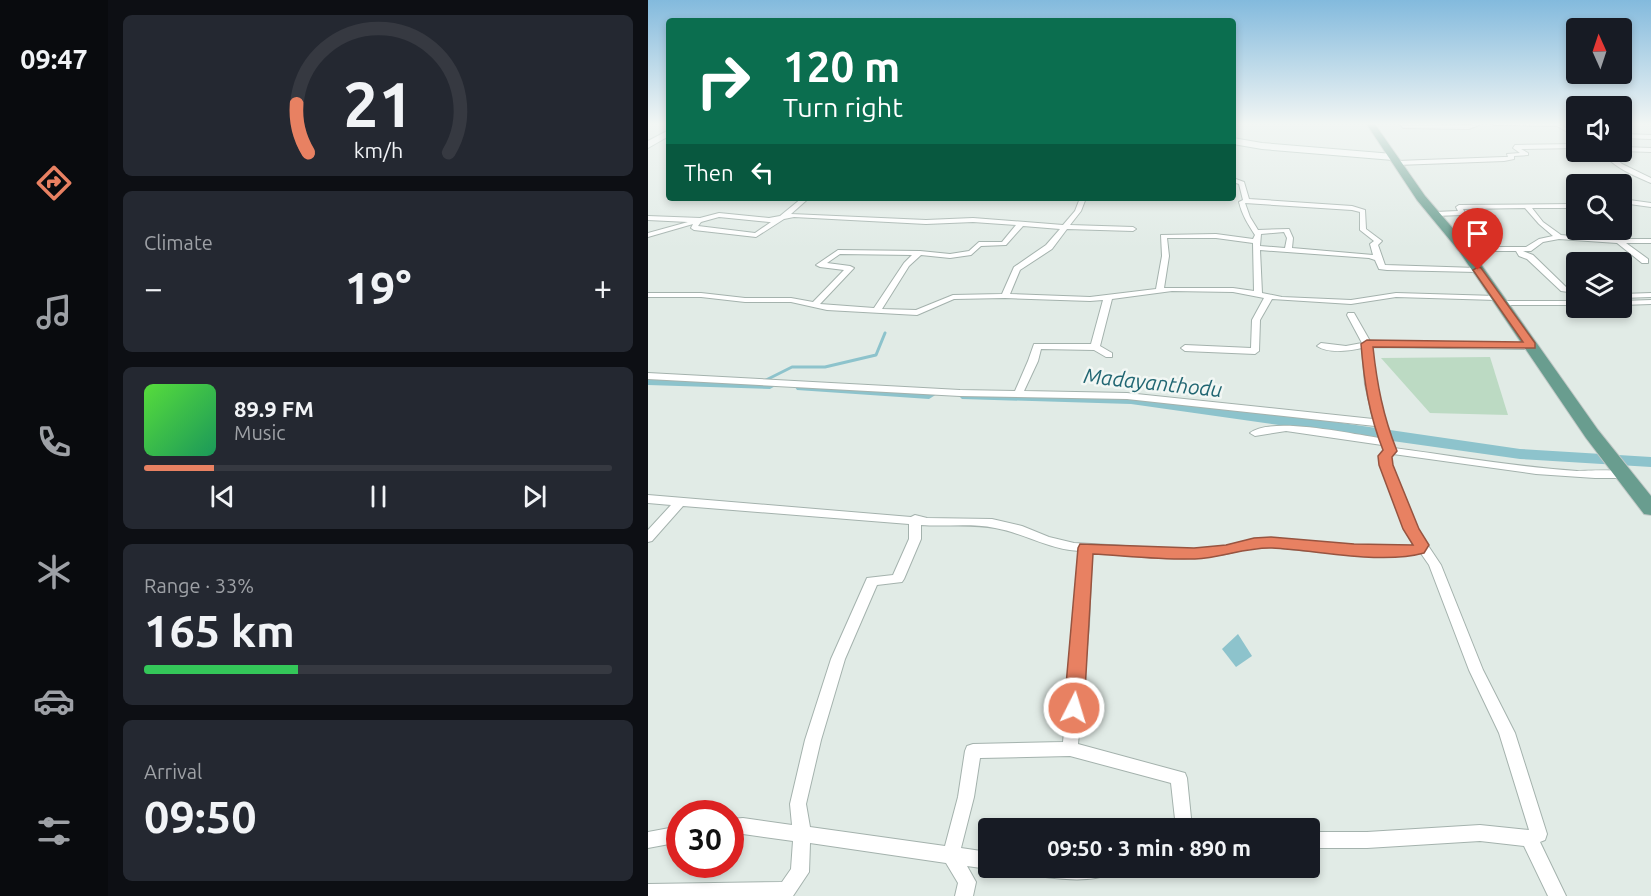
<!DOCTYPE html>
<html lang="en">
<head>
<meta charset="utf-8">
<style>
	body { margin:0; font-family:Ubuntu,sans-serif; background:#242831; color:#f1f3f6; height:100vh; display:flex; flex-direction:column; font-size:22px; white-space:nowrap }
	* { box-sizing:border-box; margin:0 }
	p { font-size:20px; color:#9ea1a6 }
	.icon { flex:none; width:33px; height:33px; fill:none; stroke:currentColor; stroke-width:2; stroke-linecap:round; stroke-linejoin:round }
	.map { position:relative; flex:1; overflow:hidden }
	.panel { display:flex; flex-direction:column; gap:15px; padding:15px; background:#0d0f14; width:540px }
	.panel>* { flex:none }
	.hud { position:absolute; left:18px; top:18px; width:570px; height:183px; border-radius:6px; box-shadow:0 3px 9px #0003; background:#0b6e4f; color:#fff; overflow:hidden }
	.needle { width:39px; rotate:357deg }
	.tools { position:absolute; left:918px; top:18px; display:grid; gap:12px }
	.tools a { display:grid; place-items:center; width:66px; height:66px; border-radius:6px; background:#171b24; box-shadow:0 3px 9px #0003; font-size:30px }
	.speed { position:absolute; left:18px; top:800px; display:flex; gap:12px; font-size:30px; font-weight:700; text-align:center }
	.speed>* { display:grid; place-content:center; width:78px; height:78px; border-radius:50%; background:#171b24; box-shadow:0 3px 9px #0003; line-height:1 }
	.speed .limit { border:9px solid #d22; background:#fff; color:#111 }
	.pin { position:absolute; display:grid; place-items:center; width:51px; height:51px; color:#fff; margin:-62px -26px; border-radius:50% 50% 50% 0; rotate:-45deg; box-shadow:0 0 6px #0007 }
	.pin .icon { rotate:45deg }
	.me { position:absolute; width:66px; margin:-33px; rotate:5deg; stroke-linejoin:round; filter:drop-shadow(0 0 4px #0008) }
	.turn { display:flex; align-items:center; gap:21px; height:126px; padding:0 18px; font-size:27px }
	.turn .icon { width:78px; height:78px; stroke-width:2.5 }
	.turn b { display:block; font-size:42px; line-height:51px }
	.then { display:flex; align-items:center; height:57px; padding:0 18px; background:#0003; gap:12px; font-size:22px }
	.big { font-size:45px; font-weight:700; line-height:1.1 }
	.panel .card { flex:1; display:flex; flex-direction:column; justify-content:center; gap:9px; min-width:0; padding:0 21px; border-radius:9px; background:#242831 }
	.panel .dial { align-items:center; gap:0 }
	.dial svg { height:156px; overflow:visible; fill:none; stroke:#363941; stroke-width:7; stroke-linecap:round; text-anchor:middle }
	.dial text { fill:#f1f3f6; stroke:none }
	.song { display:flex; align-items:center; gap:18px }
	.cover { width:72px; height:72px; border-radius:9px; background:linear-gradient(135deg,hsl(110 70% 55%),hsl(150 70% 35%)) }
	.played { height:6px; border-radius:3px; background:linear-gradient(90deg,#e88162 15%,#363941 15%) }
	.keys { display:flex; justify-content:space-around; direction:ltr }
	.heat { display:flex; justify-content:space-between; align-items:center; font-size:33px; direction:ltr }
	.charge { height:9px; border-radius:4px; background:linear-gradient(90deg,#34c759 33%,#363941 0) }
	.trip { position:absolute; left:330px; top:818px; width:342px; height:60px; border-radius:6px; background:#171b24; box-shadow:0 3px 9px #0003; font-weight:700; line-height:60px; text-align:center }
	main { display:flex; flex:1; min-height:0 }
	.tab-bar { display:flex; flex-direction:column; width:108px; justify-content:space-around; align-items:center; background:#090b0e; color:#9ea1a6 }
	.tab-bar .icon { width:42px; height:42px }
	.tab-bar .on { color:#e88162 }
	.tab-bar b { font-size:27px; color:#f1f3f6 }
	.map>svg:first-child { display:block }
</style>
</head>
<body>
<main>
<nav class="tab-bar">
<b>09:47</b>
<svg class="icon on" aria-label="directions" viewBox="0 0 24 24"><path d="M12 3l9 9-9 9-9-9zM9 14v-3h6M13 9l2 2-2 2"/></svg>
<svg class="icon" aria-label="music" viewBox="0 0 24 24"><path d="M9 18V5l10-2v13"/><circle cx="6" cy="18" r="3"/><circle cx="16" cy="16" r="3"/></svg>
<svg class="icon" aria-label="phone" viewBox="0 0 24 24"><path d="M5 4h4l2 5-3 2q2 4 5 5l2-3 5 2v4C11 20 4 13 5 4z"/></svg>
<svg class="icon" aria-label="climate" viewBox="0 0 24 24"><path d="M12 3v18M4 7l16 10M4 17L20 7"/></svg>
<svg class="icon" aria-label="car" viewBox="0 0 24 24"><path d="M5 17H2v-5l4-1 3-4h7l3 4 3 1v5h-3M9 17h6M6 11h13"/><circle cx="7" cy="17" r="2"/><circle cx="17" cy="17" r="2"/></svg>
<svg class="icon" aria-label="filters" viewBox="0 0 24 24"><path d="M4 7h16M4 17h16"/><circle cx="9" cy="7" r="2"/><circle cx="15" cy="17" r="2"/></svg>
</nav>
<section class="panel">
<div class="card dial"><svg viewBox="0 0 100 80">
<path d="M14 69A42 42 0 1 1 86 69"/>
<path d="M14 69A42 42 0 0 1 8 44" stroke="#e88162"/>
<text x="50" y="56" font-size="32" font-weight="700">21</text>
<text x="50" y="72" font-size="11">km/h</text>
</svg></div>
<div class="card"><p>Climate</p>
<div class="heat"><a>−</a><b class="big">19°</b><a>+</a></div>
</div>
<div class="card">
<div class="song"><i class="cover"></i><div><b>89.9 FM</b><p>Music</p></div></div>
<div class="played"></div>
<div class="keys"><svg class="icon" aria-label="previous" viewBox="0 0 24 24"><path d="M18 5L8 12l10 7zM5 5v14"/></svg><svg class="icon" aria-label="pause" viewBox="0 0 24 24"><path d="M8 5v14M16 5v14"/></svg><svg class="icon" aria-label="next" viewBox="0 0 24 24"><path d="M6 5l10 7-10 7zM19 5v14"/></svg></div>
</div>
<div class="card"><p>Range · 33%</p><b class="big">165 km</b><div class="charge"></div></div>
<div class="card"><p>Arrival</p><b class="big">09:50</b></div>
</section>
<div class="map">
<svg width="1003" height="896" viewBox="0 0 1003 896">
	<rect width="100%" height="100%" fill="#e1ebe6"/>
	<!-- green -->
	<path fill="#bcdac3" d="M 842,357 L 860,415 L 782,413 L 733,358 Z"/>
	<!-- water -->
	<path fill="#8dc3cc" d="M 590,634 L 604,656 L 588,667 L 574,649 Z"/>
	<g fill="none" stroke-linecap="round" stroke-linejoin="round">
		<!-- stream -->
		<path stroke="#8dc3cc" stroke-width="3" d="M 116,381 L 144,367 L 177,367 L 228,355 L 237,333"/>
		<!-- river -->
		<g fill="#8dc3cc" fill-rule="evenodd">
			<path d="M 0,377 L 122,381 L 129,385 L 122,389 L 0,385 Z"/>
			<path d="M 154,383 L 281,389 L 289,394 L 281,399 L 149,390 L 147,387 Z"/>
			<path d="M 319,391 L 483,394 L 530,399 L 872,449 L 1003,457 L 1003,467 L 872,459 L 483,404 L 314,399 L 311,396 L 314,393 Z"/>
		</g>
		<defs>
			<g id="street">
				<path d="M 751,123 L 821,125 L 829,123 L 836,123 L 821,129 L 755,128 Z"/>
				<path d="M 843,123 L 910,123 L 928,134 L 928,137 L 909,126 L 846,125 Z"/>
				<path d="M 974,134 L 1003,135 L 1003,139 L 974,138 Z"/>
				<path d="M 928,144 L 928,148 L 873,149 L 880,153 L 880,155 L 866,156 L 866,159 L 856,161 L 749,165 L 746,163 L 749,161 L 856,157 L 860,157 L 859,154 L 872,153 L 865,148 L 867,145 Z"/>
				<path d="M 974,147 L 1003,148 L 1003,152 L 974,151 Z"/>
				<path d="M 955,152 L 960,152 L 974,164 L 1003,178 L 1003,183 C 987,176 964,167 955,152 Z"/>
				<path d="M 585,178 L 596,182 L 601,199 L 704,206 L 717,210 L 718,229 L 734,241 L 730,245 L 737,265 L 829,268 L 833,270 L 829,272 L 739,270 L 731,269 L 727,260 L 721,258 L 612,250 L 614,293 L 634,297 L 703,300 L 748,293 L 848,296 L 852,298 L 848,300 L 748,297 L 703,304 L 624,299 L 612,320 L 611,351 L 607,354 L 537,351 L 533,348 L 537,345 L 603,348 L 604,320 L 616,298 L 585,292 L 524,291 L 464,299 L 452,346 L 464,353 L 464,357 L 458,357 L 446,350 L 393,349 L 390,361 L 376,391 L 479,393 L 725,419 L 717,384 L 714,348 C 700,351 681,354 669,346 L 673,343 L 698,346 L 714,343 L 699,315 L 700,313 L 706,313 L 722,341 L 886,344 L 887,346 L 883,349 L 723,347 C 722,382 733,416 746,448 C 807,456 867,467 929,471 C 941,471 975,468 982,475 L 977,478 L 947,478 L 888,474 L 745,454 L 742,457 L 743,465 L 769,529 L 793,565 L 835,670 L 867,733 L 899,834 L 897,840 L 892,842 L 918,896 L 900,896 L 876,846 L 832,841 L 719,848 L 662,848 L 662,832 L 719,832 L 832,825 L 881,830 L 851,733 L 821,670 L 781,565 L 772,552 L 761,555 L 661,551 L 623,547 L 606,547 L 578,554 L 546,558 L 444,552 L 441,625 L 430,744 L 537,773 L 539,778 L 544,828 L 528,828 L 523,783 L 422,756 L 332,758 L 326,797 L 313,848 L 340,852 L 340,867 L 344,867 L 340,869 L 319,866 L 328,882 L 325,896 L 307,896 L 310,883 L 298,863 L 162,843 L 161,872 L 145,896 L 0,896 L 0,884 L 134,882 L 143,869 L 145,841 L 95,834 L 82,835 L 82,819 L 95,818 L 144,825 L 142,804 L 157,740 L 183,659 L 219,578 L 245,575 L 261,539 L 261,524 L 35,506 L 4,541 L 0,542 L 0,530 L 23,505 L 0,503 L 0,495 L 263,517 L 267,515 L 279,518 L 344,519 L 374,526 L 401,537 L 426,543 L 546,550 L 578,546 L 606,539 L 623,539 L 661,543 L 761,547 L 767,545 L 757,529 L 733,465 L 732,456 L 737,450 L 734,445 L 638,431 L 607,436 L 602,433 C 624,416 703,434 731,438 L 727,426 L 479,399 L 312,396 L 0,379 L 0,373 L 312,390 L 367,391 L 380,361 L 386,344 L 443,344 L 455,300 L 442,301 L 357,298 L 306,299 L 269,315 L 179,310 L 143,302 L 97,302 L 53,297 L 0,297 L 0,293 L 53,293 L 97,298 L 143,298 L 165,302 L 196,270 L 172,267 L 168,265 L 190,250 L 272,251 L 302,254 L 321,251 L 331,242 L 354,242 L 368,225 L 325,222 L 278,224 L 146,217 L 136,219 L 108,237 L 46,230 L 43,228 L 45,224 L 0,237 L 0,233 L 40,222 L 0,220 L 0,216 L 52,218 L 71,213 L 121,218 L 132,216 L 154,198 L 161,198 L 143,214 L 278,220 L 325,218 L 415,225 L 427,211 L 432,198 L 438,198 L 433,211 L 422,225 L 485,227 L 488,229 L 485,231 L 419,229 L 404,249 L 372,270 L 362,294 L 442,297 L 508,289 L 514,256 L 513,235 L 568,234 L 605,239 L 607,235 C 600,224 594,215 591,202 L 595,200 L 591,184 L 585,182 ZM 597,203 L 704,210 L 712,212 L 712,230 L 726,241 L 722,244 L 725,255 L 644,248 L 645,238 L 641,229 L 610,230 L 602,217 ZM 71,217 L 121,222 L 123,222 L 107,233 L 50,226 L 53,222 ZM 375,226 L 412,229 L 398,245 L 366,267 L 354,294 L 305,295 L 268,310 L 234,309 L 261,266 L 273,255 L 302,258 L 323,255 L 333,246 L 358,245 ZM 636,232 L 639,238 L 637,248 L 612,246 L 613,234 ZM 519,238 L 568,238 L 605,243 L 606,291 L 585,288 L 516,288 L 521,256 ZM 192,254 L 264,255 L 256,263 L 226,308 L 172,304 L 206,268 L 202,266 L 179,263 ZM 273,525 C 297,527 323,523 347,528 C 376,533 402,550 432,551 L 427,625 L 415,742 L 325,744 L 319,746 L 317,751 L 310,797 L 297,846 L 162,827 L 158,804 L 173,740 L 197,659 L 229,585 L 254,582 L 256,579 L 273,539 Z"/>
				<path d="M 974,199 L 1003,203 L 1003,207 L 974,203 Z"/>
				<path d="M 928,204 L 928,208 L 884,208 L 895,222 L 913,235 L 952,239 L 1003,239 L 1003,243 L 978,243 L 1000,259 L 1000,263 L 994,263 L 969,243 L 911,239 L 895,242 L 883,251 L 875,251 L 885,255 L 918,287 L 928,289 L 928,293 L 913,291 L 879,259 L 871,256 L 868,251 L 816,251 L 812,249 L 816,247 L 878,247 L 891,239 L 905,236 L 891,224 L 877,208 L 815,209 L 817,213 L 814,215 L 787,216 L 784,214 L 787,212 L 810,211 L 808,207 L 811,205 Z"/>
				<path d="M 1003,293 L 1003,297 L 974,298 L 974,294 Z"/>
				<path d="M 1003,300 L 1003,304 L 974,305 L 974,301 Z"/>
				<rect x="849" y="301" width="79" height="4"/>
				<path d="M 32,826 L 32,842 L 0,848 L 0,832 Z"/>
				<path d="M 380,867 L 468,867 L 465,873 C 441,883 414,879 389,876 L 383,873 Z"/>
			</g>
			<g id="secondary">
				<path d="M 21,130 L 21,136 L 0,148 L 0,141 Z"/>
				<path d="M 585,138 L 614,143 L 745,154 L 749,157 L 745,160 L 614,149 L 585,144 Z"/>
			</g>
			<path id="primary" d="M 718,123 L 726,123 L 777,196 L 820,246 L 950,430 L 1003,496 L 1003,515 L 996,514 L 938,438 L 811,251 L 769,200 Z"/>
		</defs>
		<!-- street casing -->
		<use href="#street" stroke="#a4b2ad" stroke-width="2"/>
		<!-- secondary casing -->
		<use href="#secondary" stroke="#a1b6ae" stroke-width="2"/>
		<!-- primary casing -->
		<use href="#primary" stroke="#c1c8c6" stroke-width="2"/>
		<!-- street -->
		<use href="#street" fill="#fff" fill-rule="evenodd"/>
		<!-- secondary -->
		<use href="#secondary" fill="#fff" fill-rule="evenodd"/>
		<!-- primary -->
		<use href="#primary" fill="#699d8f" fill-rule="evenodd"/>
	</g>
	<!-- sky -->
	<linearGradient id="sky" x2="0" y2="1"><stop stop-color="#83badd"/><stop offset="0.5" stop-color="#f2f6f4"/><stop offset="1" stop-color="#f2f6f4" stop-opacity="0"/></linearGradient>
	<rect width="1003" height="248" fill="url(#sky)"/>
	<!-- route -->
	<path fill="#e88162" stroke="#975440" stroke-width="1.5" d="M 830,267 L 833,268 L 887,343 L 887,348 L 725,347 C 729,384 735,416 749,451 L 744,457 L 745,465 L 771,529 L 781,545 L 776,553 C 733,565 670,550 624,548 C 598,547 573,558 547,559 C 513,560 479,556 445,554 L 436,708 L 433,713 L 426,716 L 419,713 L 416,708 L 430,548 L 432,544 L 546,548 L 578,545 L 606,538 L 623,537 L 706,544 L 765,545 L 755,529 L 731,465 L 730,456 L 735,450 C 721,415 716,381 713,344 L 719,340 L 875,342 L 825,270 Z"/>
	<g text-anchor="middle" stroke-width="5" stroke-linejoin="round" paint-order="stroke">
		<!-- water labels -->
		<g font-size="21" font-style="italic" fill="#216672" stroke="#f2f7f4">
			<text transform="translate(505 383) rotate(6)" y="7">Madayanthodu</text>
		</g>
	</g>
</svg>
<div class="tools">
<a><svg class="needle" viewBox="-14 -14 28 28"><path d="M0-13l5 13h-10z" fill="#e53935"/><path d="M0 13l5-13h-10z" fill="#9ea1a6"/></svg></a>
<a><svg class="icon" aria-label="sound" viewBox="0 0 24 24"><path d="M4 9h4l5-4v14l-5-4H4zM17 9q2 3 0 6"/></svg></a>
<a><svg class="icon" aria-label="search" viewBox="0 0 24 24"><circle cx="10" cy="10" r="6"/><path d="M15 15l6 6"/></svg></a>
<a><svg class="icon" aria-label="layers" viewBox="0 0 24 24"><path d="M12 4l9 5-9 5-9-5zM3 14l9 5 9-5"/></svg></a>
</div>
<div class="speed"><div class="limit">30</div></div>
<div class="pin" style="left:830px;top:270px;background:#d93025"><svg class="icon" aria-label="arrive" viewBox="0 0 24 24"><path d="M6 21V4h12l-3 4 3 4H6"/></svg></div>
<svg class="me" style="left:426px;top:708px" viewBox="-20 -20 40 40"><circle r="17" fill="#e88162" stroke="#fff" stroke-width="3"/><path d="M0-11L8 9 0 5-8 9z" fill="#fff"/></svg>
<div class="trip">09:50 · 3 min · 890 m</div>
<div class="hud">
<div class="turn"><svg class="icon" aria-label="right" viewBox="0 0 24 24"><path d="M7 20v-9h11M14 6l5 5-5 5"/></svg><div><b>120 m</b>Turn right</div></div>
<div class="then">Then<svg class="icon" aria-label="left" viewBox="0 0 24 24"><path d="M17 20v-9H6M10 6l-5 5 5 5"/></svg></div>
</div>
</div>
</main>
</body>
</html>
